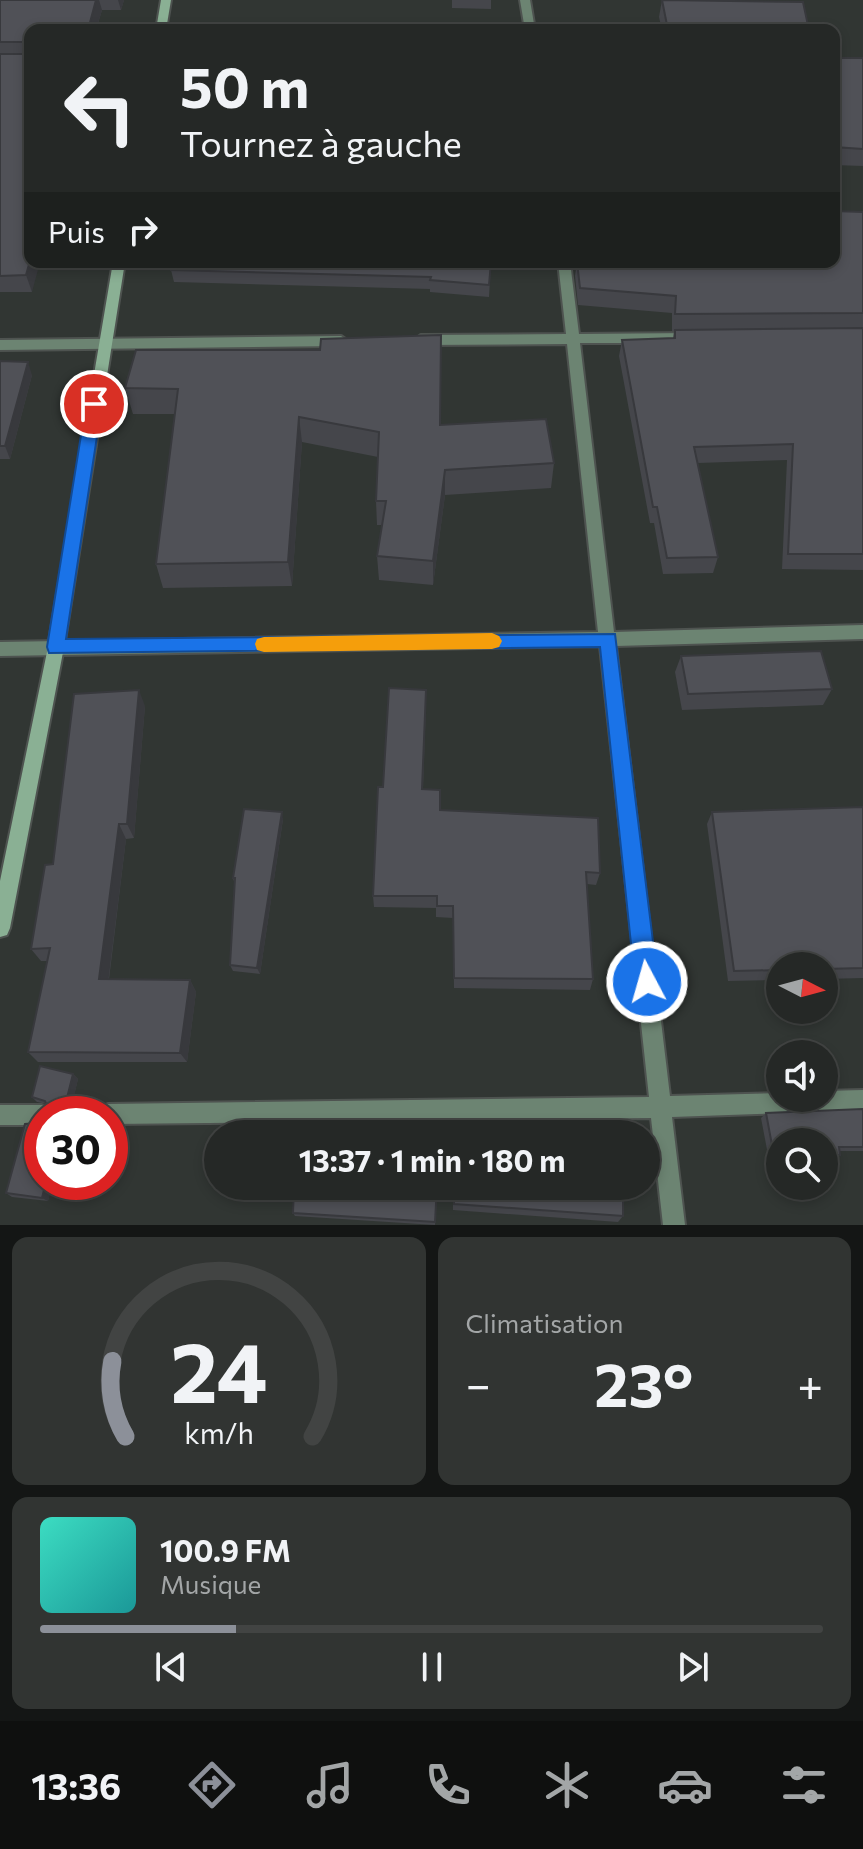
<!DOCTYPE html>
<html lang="fr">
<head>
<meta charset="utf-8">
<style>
	body { margin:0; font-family:Commissioner,sans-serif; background:#313432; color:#f1f3f6; height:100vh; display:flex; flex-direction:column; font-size:30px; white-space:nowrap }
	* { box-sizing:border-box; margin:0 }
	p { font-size:26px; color:#a3a6a7 }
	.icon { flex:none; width:44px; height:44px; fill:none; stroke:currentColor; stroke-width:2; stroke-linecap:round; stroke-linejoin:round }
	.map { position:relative; height:1225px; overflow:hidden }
	.sheet { display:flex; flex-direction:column; gap:12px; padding:12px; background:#141615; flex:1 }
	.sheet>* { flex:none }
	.hud { position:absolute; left:24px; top:24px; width:816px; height:244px; border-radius:16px; box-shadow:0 4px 12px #0003,0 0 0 2px #424443; background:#252826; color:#f1f3f6; overflow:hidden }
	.needle { width:52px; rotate:96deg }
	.controls { position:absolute; left:766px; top:952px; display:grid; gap:16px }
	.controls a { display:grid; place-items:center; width:72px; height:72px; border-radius:50%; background:#252826; box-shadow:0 4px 12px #0003,0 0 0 2px #424443; font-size:40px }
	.speed { position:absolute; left:24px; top:1096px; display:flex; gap:16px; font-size:40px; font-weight:700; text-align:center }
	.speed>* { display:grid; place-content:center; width:104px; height:104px; border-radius:50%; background:#252826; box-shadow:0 4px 12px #0003,0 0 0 2px #424443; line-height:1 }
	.speed .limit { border:12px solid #d22; background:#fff; color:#111 }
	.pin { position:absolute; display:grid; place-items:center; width:68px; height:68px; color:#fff; margin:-34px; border:4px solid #fff; border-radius:50%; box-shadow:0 2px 8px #0007 }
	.me { position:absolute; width:88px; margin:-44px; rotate:354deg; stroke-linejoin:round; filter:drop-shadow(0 0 6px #0008) }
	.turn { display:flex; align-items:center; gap:28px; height:168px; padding:0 24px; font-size:36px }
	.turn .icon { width:104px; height:104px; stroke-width:2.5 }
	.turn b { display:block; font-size:56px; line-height:68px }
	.then { display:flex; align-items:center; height:76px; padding:0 24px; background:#0003; gap:16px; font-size:30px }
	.big { font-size:60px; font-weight:700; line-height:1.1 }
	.sheet .card { flex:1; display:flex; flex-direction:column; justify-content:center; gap:12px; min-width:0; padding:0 28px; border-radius:16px; background:#313432 }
	.sheet .dial { align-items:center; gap:0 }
	.dial svg { height:208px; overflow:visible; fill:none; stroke:#424443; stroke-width:7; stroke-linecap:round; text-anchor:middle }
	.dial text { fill:#f1f3f6; stroke:none }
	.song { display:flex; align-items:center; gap:24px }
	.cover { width:96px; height:96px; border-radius:12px; background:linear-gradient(135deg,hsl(170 70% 55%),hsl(180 70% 35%)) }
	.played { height:8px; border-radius:4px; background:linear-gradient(90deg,#8c9099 25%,#424443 25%) }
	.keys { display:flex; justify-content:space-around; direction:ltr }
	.heat { display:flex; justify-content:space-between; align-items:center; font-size:44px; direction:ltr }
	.sheet .tiles { flex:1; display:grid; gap:12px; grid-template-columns:1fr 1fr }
	.card:last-child { grid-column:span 2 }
	.trip { position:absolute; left:204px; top:1120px; width:456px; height:80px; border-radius:40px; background:#252826; box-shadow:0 4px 12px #0003,0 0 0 2px #424443; font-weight:700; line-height:80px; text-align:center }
	.tab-bar { display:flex; height:128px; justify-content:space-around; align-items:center; background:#0f100f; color:#a3a6a7 }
	.tab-bar .icon { width:56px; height:56px }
	.tab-bar .selected { color:#8c9099 }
	.tab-bar b { font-size:36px; color:#f1f3f6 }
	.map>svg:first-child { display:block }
</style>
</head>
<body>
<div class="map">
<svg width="863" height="1225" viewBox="0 0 863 1225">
	<rect width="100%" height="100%" fill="#313633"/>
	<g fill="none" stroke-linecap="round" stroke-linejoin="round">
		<defs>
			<g id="street">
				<path d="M 520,0 L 530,0 L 535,30 L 525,30 Z"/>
				<path d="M 558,262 L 570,262 L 579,334 L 693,333 L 700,338 L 693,343 L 580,343 L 614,632 L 863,625 L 863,639 L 616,646 L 670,1096 L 780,1093 L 780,1098 L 824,1098 L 824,1091 L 863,1090 L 863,1110 L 672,1117 L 685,1225 L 663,1225 L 651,1118 L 110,1124 L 110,1114 L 98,1114 L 101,1107 L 108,1104 L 649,1097 L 600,646 L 0,656 L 0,642 L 598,632 L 567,344 L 421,345 L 414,340 L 421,335 L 566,334 Z"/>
				<path d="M 341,336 L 348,341 L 341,346 L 0,350 L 0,340 Z"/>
				<path d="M 0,1105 L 42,1105 L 49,1108 L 52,1114 L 42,1114 L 42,1125 L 0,1125 Z"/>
			</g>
			<g id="secondary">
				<path d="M 161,0 L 171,0 L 166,30 L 156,30 Z"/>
				<path d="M 113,262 L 125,262 L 64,647 L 10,928 L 7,935 L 0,937 L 0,881 L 48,647 Z"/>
			</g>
		</defs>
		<!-- street casing -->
		<use href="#street" stroke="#4e5350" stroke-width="4"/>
		<!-- secondary casing -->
		<use href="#secondary" stroke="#4e5350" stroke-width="4"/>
		<!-- street -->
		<use href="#street" fill="#6c8472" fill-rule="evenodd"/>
		<!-- secondary -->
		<use href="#secondary" fill="#8ab094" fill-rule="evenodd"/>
	</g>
	<!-- wall -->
	<g fill="#45464b">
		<path d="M 0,0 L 124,0 L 121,10 L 102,10 L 96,30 L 30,30 L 32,292 L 0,292 Z"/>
		<path d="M 452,0 L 491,0 L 491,9 L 452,8 Z"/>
		<path d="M 662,0 L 809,30 L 662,30 L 659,17 Z"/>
		<path d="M 834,52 L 839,58 L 863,58 L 863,166 L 834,165 Z"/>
		<path d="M 863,212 L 863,570 L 782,569 L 787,460 L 698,463 L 718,557 L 713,573 L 663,574 L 654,523 L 650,523 L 619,356 L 622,340 L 673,338 L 674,331 L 672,331 L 672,313 L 578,305 L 575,276 L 577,262 L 834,262 Z"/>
		<path d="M 491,262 L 489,297 L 430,292 L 430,289 L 174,282 L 171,270 Z"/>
		<path d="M 136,350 L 440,425 L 554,463 L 551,488 L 445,495 L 433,585 L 379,580 L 377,556 L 382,525 L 377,525 L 376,501 L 378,457 L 302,442 L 292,586 L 163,588 L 156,564 L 175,414 L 133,414 L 125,388 Z"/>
		<path d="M 0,361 L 32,375 L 10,459 L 0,459 Z"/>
		<path d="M 681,656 L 832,689 L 823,705 L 682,710 L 675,672 Z"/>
		<path d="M 426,704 L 423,789 L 440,810 L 600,873 L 596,885 L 587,884 L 593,979 L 590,990 L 454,988 L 453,918 L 436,917 L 436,908 L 374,907 L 373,896 L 383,787 Z"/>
		<path d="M 145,706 L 134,838 L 126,839 L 109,979 L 190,980 L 196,992 L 187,1062 L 38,1062 L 28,1052 L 47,961 L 41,961 L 31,949 L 53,864 Z"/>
		<path d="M 863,807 L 863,978 L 824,979 L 824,966 L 780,966 L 780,980 L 728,981 L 707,824 L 712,812 Z"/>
		<path d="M 283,819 L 260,974 L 233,971 L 230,965 L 235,885 L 233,878 Z"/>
		<path d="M 73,1074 L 78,1079 L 48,1201 L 12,1197 L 6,1193 L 38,1123 L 49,1110 L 47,1104 L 37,1102 L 32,1097 Z"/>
		<path d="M 863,1109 L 863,1151 L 839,1151 L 840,1155 L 834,1159 L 824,1159 L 824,1142 L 780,1142 L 780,1160 L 769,1160 L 761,1118 L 766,1113 Z"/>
		<path d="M 437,1186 L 435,1225 L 295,1216 L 293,1213 Z"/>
		<path d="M 453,1186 L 623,1216 L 618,1222 L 453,1210 Z"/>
	</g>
	<!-- shaded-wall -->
	<g fill="#38393d">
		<path d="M 96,0 L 99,0 L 102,10 L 96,30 L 88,30 Z"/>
		<path d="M 118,0 L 124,0 L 121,10 Z"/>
		<path d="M 30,262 L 40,262 L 32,292 L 26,275 Z"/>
		<path d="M 28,362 L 32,375 L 10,459 L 5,446 Z"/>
		<path d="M 299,417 L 302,442 L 292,586 L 288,562 Z"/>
		<path d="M 445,470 L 445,495 L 433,585 L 433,561 Z"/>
		<path d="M 139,690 L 145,706 L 134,838 L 127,824 Z"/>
		<path d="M 282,812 L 283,819 L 260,974 L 257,968 Z"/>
		<path d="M 119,824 L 126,839 L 107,991 L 99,979 Z"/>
		<path d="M 190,980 L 196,992 L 187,1062 L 180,1053 Z"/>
		<path d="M 73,1074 L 78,1079 L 70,1114 L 63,1114 Z"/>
		<path d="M 46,1182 L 53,1182 L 48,1201 L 42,1198 Z"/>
	</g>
	<!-- building -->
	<g fill="#505157" stroke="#38393d" stroke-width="2">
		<path d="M 0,0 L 96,0 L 88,30 L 30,30 L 30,261 L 26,275 L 0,276 L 0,54 L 25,54 L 28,45 L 25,42 L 0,42 Z"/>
		<path d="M 662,0 L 803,2 L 809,30 L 668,30 Z"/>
		<path d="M 834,52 L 836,52 L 839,58 L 863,58 L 863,149 L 834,147 Z"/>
		<path d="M 834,211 L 863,212 L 863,313 L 675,314 L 676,296 L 580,288 L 577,262 L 834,262 Z"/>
		<path d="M 173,262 L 491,262 L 489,285 L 430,280 L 431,277 L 171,270 Z"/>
		<path d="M 863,328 L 863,554 L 788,554 L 793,444 L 694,447 L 718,557 L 667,558 L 657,507 L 653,507 L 622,340 L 675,338 L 675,330 Z"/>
		<path d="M 441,335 L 440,425 L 546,419 L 554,463 L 445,470 L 433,561 L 377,556 L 386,501 L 376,501 L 379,432 L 299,417 L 288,562 L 156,564 L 178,389 L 125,388 L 136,350 L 320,350 L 321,339 Z"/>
		<path d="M 0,361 L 28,362 L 5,446 L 0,446 Z"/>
		<path d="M 821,651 L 832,689 L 688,694 L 681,656 Z"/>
		<path d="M 389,688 L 426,690 L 422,789 L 440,790 L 440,810 L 598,818 L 600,873 L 586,872 L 593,979 L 454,978 L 453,906 L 437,906 L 437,896 L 373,896 L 378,787 L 383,787 Z"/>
		<path d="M 139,690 L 127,824 L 119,824 L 99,979 L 190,980 L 180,1053 L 28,1052 L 50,948 L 31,949 L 45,865 L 53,864 L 74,694 Z"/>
		<path d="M 863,807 L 863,968 L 824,969 L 824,966 L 780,966 L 780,970 L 734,971 L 712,812 Z"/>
		<path d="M 244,809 L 282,812 L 257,968 L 230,965 L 235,878 L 233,878 Z"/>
		<path d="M 40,1066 L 73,1074 L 63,1114 L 42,1114 L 42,1182 L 46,1182 L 42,1198 L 6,1193 L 25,1124 L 38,1123 L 39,1112 L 49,1110 L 45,1101 L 32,1097 Z"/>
		<path d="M 863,1109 L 863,1147 L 839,1147 L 840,1155 L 824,1155 L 824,1142 L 780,1142 L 780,1156 L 774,1156 L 766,1113 Z"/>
		<rect x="295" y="1120" width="51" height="14"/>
		<path d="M 294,1186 L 437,1186 L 435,1222 L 293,1213 Z"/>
		<path d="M 454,1186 L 623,1186 L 623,1216 L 454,1204 Z"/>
	</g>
	<!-- route -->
	<path fill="#1a73e8" stroke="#114b97" stroke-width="2" d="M 94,398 L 102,404 L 66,639 L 615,634 L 658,982 L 654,990 L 647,993 L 639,990 L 635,982 L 600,647 L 49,653 L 47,647 L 86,404 Z"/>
	<!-- slow -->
	<path fill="#f59e0b" d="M 492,633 L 499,636 L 502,641 L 499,647 L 492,649 L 264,652 L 257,650 L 255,644 L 257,639 L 264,637 Z"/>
</svg>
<div class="controls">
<a><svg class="needle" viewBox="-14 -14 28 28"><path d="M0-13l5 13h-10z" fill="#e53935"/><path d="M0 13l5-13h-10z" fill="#a3a6a7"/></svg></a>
<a><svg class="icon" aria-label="sound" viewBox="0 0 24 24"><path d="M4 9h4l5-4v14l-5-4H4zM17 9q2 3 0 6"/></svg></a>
<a><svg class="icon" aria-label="search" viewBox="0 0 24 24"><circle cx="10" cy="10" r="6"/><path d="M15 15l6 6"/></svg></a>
</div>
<div class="speed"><div class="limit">30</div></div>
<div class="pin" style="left:94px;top:404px;background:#d93025"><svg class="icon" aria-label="arrive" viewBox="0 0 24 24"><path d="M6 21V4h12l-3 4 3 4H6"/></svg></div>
<svg class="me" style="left:647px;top:982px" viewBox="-20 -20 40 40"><circle r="17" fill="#1a73e8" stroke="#fff" stroke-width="3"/><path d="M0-11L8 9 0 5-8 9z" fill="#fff"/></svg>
<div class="trip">13:37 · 1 min · 180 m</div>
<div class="hud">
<div class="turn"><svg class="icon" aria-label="left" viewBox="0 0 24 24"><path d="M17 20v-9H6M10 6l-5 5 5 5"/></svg><div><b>50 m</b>Tournez à gauche</div></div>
<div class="then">Puis<svg class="icon" aria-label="right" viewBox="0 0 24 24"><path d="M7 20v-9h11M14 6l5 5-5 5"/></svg></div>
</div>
</div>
<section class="sheet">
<div class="tiles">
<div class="card dial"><svg viewBox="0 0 100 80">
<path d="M14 69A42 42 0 1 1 86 69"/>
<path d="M14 69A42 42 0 0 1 9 40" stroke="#8c9099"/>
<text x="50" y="56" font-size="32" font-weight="700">24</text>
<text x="50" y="72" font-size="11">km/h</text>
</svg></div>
<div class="card"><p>Climatisation</p>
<div class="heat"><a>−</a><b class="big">23°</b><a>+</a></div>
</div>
<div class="card">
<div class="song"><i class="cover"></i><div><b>100.9 FM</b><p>Musique</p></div></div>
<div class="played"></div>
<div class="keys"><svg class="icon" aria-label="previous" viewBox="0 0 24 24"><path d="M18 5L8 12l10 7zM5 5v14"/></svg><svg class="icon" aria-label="pause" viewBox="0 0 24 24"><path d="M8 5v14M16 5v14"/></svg><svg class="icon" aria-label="next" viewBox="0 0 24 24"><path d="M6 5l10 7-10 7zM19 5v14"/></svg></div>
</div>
</div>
</section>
<nav class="tab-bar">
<b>13:36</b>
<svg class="icon selected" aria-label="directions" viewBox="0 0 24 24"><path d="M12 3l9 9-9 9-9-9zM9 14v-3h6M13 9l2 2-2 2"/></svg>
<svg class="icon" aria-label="music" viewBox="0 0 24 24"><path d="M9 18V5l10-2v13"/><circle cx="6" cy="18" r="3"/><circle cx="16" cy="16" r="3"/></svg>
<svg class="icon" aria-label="phone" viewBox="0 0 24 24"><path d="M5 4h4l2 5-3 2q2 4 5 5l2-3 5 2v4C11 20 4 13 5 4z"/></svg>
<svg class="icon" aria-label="climate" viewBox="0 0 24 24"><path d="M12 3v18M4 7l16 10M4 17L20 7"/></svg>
<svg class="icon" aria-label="car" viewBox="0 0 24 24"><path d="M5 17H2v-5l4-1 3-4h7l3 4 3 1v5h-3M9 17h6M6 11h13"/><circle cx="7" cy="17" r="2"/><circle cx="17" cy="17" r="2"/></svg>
<svg class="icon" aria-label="filters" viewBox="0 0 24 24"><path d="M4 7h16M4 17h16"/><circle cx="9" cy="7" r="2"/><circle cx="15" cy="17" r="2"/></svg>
</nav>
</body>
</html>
